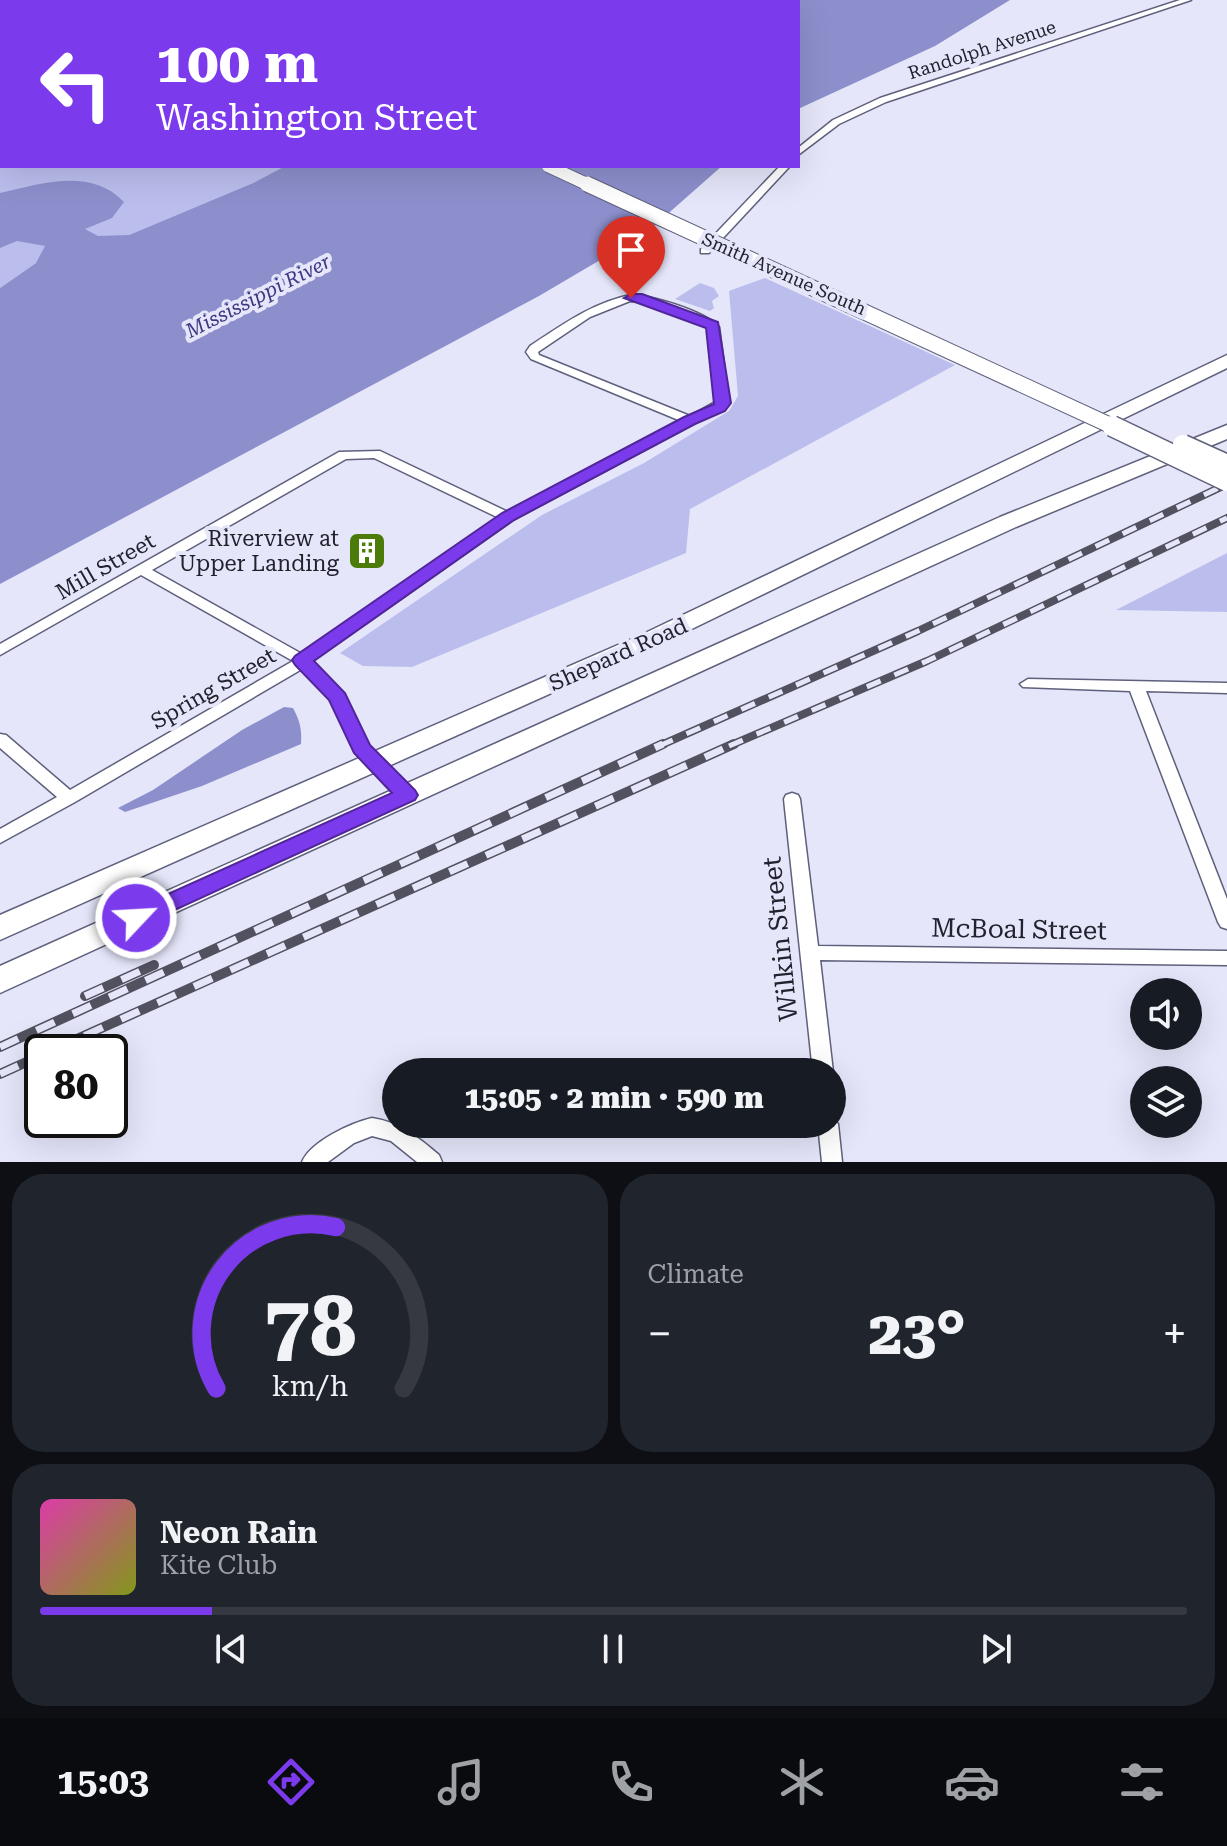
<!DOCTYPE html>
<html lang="en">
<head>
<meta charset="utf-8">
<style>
	body { margin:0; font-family:"Roboto Serif",serif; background:#20242c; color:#f1f3f6; height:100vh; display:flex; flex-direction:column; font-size:30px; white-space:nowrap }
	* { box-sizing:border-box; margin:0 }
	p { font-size:26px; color:#9ea1a6 }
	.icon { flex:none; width:44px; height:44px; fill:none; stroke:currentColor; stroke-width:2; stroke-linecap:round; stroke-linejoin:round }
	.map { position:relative; height:1162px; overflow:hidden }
	.details { display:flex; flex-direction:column; gap:12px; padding:12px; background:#0d0f14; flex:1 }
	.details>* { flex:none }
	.top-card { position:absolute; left:0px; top:0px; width:800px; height:168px; box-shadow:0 8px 32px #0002; background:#7c3aed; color:#fff; overflow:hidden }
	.controls { position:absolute; left:1130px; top:978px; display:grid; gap:16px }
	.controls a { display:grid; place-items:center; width:72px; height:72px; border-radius:50%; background:#171b24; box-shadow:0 8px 32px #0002; font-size:40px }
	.speed { position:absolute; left:24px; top:1034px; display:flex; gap:16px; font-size:40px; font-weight:700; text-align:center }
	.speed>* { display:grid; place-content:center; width:104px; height:104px; border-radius:50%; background:#171b24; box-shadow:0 8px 32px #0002; line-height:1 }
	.speed .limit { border:4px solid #111; border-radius:12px; background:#fff; color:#111 }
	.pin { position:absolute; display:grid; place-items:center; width:68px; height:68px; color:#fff; margin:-82px -34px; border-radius:50% 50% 50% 0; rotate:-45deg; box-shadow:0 0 8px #0007 }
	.pin .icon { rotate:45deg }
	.me { position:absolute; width:88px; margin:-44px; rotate:65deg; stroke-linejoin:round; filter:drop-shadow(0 0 6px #0008) }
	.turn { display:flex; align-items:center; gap:28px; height:168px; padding:0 24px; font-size:36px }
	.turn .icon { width:104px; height:104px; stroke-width:2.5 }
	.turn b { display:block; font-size:56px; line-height:68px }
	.big { font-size:60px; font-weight:800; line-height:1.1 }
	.details .widget { flex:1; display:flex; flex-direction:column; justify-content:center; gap:12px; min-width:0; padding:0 28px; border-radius:32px; background:#20242c }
	.details .dial { align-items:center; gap:0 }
	.dial svg { height:208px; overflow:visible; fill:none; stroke:#363941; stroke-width:7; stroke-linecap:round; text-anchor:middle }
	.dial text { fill:#f1f3f6; stroke:none }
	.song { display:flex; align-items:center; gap:24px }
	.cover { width:96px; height:96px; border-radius:12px; background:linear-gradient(135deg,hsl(320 70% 55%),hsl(70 70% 35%)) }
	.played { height:8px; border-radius:4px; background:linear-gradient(90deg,#7c3aed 15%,#363941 15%) }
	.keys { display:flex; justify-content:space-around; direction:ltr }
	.heat { display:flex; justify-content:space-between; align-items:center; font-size:44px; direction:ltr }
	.details .tiles { flex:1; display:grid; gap:12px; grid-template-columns:1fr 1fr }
	.widget:last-child { grid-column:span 2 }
	.trip { position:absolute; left:382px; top:1058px; width:464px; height:80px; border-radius:40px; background:#171b24; box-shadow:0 8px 32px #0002; font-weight:800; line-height:80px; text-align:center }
	.menu { display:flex; height:128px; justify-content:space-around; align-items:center; background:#090b0e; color:#9ea1a6 }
	.menu .icon { width:56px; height:56px }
	.menu .active { color:#7c3aed }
	.menu b { font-size:36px; color:#f1f3f6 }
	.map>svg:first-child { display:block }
</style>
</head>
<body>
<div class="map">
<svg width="1227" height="1162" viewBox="0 0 1227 1162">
	<rect width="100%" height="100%" fill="#e5e6fa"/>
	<!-- green -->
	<g fill="#bbbeed">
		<path d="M 397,0 L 689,0 L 390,2 Z"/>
		<path d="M 0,87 L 2,166 L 285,166 L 253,183 L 129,235 L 36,263 L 0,288 Z"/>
		<path d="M 765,278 L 955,365 L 690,509 L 686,553 L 412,667 L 363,666 L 340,653 L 542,515 L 644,463 L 729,411 L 738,396 L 729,291 Z"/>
		<path d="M 700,283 L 714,288 L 719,296 L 712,301 L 714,308 L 710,311 L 675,299 Z"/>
		<path d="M 1227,553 L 1227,612 L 1116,610 Z"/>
	</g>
	<!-- water -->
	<g fill="#8d8fcd">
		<path d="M 689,0 L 1010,0 L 935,46 L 798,109 L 798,2 L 683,2 Z"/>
		<path d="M 285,166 L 722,166 L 646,233 L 539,296 L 0,584 L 0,288 L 36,263 L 45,246 L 17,241 L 0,248 L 0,193 C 41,184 90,167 124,202 L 112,218 L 85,229 L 98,236 L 129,235 L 253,183 Z"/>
		<path d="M 284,707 L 293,708 C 300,721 302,729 301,744 L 202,786 L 125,812 L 118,808 L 153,790 L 242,730 Z"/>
	</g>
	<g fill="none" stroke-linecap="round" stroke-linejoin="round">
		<defs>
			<g id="minor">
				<path d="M 113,0 L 121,0 L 112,2 Z"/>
				<path d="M 181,0 L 189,0 L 180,2 Z"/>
				<path d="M 1180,0 L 1191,0 L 886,102 L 839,124 L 798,155 L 798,148 L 833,120 L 880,98 Z"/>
				<rect x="0" y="12" width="2" height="4"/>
				<path d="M 780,166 L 790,166 L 709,253 L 701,253 L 701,249 Z"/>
				<path d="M 630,295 C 651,295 704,311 719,327 L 729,403 L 727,406 L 513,520 L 312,661 L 343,694 L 368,745 L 413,791 L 415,795 L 413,799 L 401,799 L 355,752 L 331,700 L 302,669 L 75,802 L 0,843 L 0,829 L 57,797 L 0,748 L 0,734 L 6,735 L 70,790 L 293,661 L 141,575 L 0,655 L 0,644 L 339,452 L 380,451 L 508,512 L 681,421 L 531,359 L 526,352 L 530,346 C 562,325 592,303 630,295 ZM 630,301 C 656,301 680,316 704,324 L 710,330 L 717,401 L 690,416 L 539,355 L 538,352 L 590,317 ZM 374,458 L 499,518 L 302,654 L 152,570 L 346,459 Z"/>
				<path d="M 1028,679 L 1227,683 L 1227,693 L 1146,691 L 1227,899 L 1227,929 L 1221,927 L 1218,922 L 1130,691 L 1023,687 L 1020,684 Z"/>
				<path d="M 792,793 L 798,795 L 800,799 L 818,946 L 1227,951 L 1227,965 L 820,960 L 833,1072 L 832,1074 L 832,1072 L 813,1072 L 784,799 L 786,795 Z"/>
				<path d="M 832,1117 L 838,1124 L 842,1162 L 822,1162 L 818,1124 L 832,1124 Z"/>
				<path d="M 372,1118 C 400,1122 419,1138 439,1155 L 442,1162 L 417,1162 L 391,1141 L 372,1136 L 354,1143 L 328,1162 L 302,1162 C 311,1141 351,1123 372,1118 Z"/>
			</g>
			<g id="tertiary">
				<path d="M 602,0 L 618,0 L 600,2 Z"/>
				<rect x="0" y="143" width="2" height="6"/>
			</g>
			<path id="secondary" d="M 301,2 L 302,0"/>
			<g id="trunk">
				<path d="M 1227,355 L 1227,368 L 661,644 L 0,940 L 0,915 L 643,634 Z"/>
				<path d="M 1227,425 L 1227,439 L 1016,527 L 0,993 L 0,966 L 1000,517 Z"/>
			</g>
		</defs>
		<!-- minor casing -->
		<use href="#minor" stroke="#5e607c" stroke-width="3"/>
		<!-- tertiary casing -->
		<use href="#tertiary" stroke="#5e607c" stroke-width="3"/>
		<!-- secondary casing -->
		<use href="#secondary" stroke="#5e607c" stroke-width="23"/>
		<!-- trunk casing -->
		<use href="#trunk" stroke="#5e607c" stroke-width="3"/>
		<!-- minor -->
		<use href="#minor" fill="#fff" fill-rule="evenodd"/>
		<!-- tertiary -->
		<use href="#tertiary" fill="#fff" fill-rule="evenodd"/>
		<!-- secondary -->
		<use href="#secondary" stroke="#fff" stroke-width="20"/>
		<!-- trunk -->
		<use href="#trunk" fill="#fff" fill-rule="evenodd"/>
		<defs>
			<g id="rail-far1">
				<path d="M 659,746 L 918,631 L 1227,484"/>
				<path d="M 729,746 L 927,661 L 1227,518"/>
			</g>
			<g id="rail">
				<path d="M 85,996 L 154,965"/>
				<path d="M 0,1047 L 663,744"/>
				<path d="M 48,1052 L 734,744"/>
				<path d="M 0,1074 L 42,1055"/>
			</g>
		</defs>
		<!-- rail-far1 casing -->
		<use href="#rail-far1" stroke="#51515f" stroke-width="8"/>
		<!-- rail casing -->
		<use href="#rail" stroke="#51515f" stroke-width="10"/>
		<!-- rail-far1 -->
		<use href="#rail-far1" stroke="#e5e6fa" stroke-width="5" stroke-dasharray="15" stroke-linecap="butt"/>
		<!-- rail -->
		<use href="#rail" stroke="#e5e6fa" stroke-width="7" stroke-dasharray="20" stroke-linecap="butt"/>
		<defs>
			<path id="secondary-bridge-far2" d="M 548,166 L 591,186"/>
			<path id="secondary-bridge-far1" d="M 587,184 L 1116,428"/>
			<g id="secondary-bridge">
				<path d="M 1112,426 L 1227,481"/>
				<path d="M 1183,445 L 1227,465"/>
			</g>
		</defs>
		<!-- secondary-bridge-far2 casing -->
		<use href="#secondary-bridge-far2" stroke="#5e607c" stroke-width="14" stroke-linecap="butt"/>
		<!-- secondary-bridge-far1 casing -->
		<use href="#secondary-bridge-far1" stroke="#5e607c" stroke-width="17" stroke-linecap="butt"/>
		<!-- secondary-bridge casing -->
		<use href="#secondary-bridge" stroke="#5e607c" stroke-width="23" stroke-linecap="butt"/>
		<!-- secondary-bridge-far2 -->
		<use href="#secondary-bridge-far2" stroke="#fff" stroke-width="12"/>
		<!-- secondary-bridge-far1 -->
		<use href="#secondary-bridge-far1" stroke="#fff" stroke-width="15"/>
		<!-- secondary-bridge -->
		<use href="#secondary-bridge" stroke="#fff" stroke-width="20"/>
	</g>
	<!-- route -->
	<path fill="#7c3aed" stroke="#51269a" stroke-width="2" d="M 642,294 L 718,322 L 731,403 L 725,411 L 695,424 L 514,520 L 314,661 L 345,693 L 370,745 L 415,790 L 418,795 L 415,800 L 144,924 L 136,927 L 128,924 L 124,918 L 128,912 L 392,793 L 354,753 L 329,700 L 295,665 L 292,660 L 295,656 L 502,513 L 684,417 L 714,404 L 706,328 L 624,298 L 631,294 Z"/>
	<!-- icons -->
	<defs>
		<symbol id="building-square" viewBox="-11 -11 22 22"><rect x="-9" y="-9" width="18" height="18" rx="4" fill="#4b7c09" stroke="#e5e6fa"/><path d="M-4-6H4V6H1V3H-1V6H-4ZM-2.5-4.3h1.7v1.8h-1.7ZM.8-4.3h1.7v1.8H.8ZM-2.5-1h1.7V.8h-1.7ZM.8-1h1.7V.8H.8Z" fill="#fff"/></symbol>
	</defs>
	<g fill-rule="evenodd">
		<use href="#building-square" x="345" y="529" width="44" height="44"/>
	</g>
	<g text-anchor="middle" stroke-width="8" stroke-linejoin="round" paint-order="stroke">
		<!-- far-street labels -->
		<g font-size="18" fill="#22222e" stroke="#e5e6fa">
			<text transform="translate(982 50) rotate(-18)" y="6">Randolph Avenue</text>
			<text transform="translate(784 274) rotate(24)" y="6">Smith Avenue South</text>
		</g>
		<!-- far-water labels -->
		<g font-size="20" font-style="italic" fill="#3d3882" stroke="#e5e6fa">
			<text transform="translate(258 296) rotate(-27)" y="7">Mississippi River</text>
		</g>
		<!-- poi labels -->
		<g font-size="22" fill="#22222e" stroke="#e5e6fa" text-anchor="end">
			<text x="339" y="546">Riverview at<tspan x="339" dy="25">Upper Landing</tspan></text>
		</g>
		<!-- street labels -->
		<g font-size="22" fill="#22222e" stroke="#e5e6fa">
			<text transform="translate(105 566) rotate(-30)" y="8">Mill Street</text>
			<text transform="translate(618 654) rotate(-24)" y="8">Shepard Road</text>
			<text transform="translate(213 688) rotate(-30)" y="8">Spring Street</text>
		</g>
		<!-- near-street labels -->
		<g font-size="26" fill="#22222e" stroke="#e5e6fa">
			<text transform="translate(1019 929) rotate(1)" y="9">McBoal Street</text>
			<text transform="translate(780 939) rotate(-96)" y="9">Wilkin Street</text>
		</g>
	</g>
</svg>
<div class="controls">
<a><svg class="icon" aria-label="sound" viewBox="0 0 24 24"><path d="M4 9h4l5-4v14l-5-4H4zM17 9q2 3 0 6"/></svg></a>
<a><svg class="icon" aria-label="layers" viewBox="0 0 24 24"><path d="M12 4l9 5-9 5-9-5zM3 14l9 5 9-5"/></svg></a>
</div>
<div class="speed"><div class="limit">80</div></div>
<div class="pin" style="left:631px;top:298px;background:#d93025"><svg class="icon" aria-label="arrive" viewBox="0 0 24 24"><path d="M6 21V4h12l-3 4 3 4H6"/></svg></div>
<svg class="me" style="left:136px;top:918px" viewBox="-20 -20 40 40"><circle r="17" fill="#7c3aed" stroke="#fff" stroke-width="3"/><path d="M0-11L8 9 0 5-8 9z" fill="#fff"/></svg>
<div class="trip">15:05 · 2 min · 590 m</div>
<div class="top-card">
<div class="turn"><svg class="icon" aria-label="left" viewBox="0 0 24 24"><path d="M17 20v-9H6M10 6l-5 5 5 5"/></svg><div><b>100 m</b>Washington Street</div></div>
</div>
</div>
<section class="details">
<div class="tiles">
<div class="widget dial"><svg viewBox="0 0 100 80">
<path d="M14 69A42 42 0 1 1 86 69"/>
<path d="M14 69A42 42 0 0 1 60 7" stroke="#7c3aed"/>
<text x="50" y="56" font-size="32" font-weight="700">78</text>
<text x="50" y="72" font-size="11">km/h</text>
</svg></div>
<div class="widget"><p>Climate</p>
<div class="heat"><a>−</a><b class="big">23°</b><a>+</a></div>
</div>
<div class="widget">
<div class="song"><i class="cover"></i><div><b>Neon Rain</b><p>Kite Club</p></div></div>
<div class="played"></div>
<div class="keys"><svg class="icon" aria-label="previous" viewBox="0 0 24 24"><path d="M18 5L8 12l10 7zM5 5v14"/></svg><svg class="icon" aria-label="pause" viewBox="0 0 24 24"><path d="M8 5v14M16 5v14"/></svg><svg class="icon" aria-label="next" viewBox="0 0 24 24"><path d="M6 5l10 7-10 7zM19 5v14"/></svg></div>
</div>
</div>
</section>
<nav class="menu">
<b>15:03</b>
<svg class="icon active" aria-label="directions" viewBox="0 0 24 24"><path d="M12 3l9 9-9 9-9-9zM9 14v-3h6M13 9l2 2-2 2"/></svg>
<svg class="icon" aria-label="music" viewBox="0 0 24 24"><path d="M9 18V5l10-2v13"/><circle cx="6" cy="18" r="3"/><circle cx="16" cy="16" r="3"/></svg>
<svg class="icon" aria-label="phone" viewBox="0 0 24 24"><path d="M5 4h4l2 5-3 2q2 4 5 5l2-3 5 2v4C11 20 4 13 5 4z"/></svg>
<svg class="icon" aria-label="climate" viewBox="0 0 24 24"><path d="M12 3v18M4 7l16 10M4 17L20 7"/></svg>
<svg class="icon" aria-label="car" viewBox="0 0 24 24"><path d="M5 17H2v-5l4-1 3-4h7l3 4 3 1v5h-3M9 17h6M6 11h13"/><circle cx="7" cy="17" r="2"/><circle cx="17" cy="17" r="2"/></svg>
<svg class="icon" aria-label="filters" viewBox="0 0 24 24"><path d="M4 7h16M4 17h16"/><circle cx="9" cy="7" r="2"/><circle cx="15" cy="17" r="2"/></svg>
</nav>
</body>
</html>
